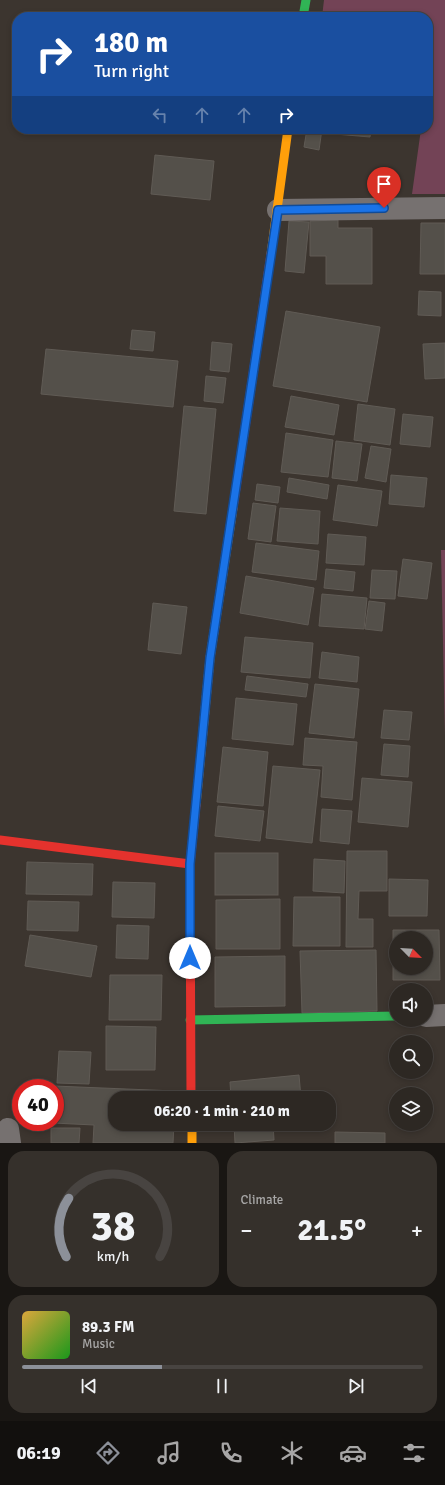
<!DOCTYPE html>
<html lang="en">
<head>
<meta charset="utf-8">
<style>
	body { margin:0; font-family:Signika,sans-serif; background:#35302b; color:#f1f3f6; height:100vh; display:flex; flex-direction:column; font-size:15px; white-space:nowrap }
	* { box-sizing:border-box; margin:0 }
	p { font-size:13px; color:#a7a6a6 }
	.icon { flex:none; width:22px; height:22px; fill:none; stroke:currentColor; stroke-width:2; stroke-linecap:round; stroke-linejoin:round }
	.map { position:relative; height:1143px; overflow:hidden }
	.side { display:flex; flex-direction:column; gap:8px; padding:8px; background:#191613; flex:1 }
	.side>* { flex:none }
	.top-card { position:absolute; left:12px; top:12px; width:421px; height:122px; border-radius:16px; box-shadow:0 2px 6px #0003,0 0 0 1px #484441; background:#1a4fa0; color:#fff; overflow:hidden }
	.needle { width:26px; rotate:114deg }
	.tools { position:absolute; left:389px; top:931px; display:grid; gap:8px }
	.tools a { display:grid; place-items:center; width:44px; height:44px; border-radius:50%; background:#2d2823; box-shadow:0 2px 6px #0003,0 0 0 1px #484441; font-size:20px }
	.speed { position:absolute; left:12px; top:1079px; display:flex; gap:8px; font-size:20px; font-weight:700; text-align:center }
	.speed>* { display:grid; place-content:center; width:52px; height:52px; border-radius:50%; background:#2d2823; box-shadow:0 2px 6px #0003,0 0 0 1px #484441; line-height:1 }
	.speed .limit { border:6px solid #d22; background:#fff; color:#111 }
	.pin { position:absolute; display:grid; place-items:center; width:34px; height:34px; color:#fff; margin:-41px -17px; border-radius:50% 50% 50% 0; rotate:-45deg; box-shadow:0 0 4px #0007 }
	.pin .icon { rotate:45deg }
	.me { position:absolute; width:44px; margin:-22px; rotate:0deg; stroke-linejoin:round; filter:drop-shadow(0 0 3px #0008) }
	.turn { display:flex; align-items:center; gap:14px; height:84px; padding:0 16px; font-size:18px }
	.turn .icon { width:52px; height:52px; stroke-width:2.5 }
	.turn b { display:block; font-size:28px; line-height:34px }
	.lanes { display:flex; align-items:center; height:38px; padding:0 16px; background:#0003; justify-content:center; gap:20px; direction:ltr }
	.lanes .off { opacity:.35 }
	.big { font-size:30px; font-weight:800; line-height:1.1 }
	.side .tile { flex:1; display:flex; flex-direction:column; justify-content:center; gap:6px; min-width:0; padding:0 14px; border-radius:16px; background:#35302b }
	.side .dial { align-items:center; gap:0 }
	.dial svg { height:104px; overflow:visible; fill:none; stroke:#484441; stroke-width:7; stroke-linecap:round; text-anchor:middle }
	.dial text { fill:#f1f3f6; stroke:none }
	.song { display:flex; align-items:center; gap:12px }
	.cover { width:48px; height:48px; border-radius:6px; background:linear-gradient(135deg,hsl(40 70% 55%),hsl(120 70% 35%)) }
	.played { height:4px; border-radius:2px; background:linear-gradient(90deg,#8c9099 35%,#484441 35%) }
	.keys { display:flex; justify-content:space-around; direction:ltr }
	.heat { display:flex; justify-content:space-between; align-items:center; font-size:22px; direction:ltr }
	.side .tiles { flex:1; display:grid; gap:8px; grid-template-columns:1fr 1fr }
	.tile:last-child { grid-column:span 2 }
	.trip { position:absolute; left:108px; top:1091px; width:228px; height:40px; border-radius:16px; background:#2d2823; box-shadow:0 2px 6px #0003,0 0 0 1px #484441; font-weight:800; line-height:40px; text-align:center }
	.dock { display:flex; height:64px; justify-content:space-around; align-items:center; background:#12100e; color:#a7a6a6 }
	.dock .icon { width:28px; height:28px }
	.dock .on { color:#8c9099 }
	.dock b { font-size:18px; color:#f1f3f6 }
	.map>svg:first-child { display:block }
</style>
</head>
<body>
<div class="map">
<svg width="445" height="1143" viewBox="0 0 445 1143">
	<rect width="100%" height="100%" fill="#3c352f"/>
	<!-- green -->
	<g fill="#734356">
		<path d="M 324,0 L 445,0 L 445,194 L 412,194 L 421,129 L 428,129 L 428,79 L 429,69 L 428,69 L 428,17 L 322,17 Z"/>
		<path d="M 441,550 L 445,550 L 445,736 Z"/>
	</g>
	<!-- building -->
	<g fill="#54504a" stroke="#605b55" fill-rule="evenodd">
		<path d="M 307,129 L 322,129 L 319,150 L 304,147 Z"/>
		<path d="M 324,129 L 371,129 L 370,137 L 323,133 Z"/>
		<path d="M 155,155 L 214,161 L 210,200 L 151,194 Z"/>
		<path d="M 338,220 L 338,228 L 372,228 L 372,284 L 326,284 L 326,256 L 310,256 L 310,221 Z"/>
		<path d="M 289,221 L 309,222 L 304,273 L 285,271 Z"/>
		<path d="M 421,223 L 445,223 L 445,274 L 420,274 Z"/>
		<path d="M 419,291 L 441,292 L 441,316 L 418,315 Z"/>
		<path d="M 286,311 L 380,327 L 367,402 L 273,386 Z"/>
		<path d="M 132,330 L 155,332 L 153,351 L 130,349 Z"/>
		<path d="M 212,342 L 232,344 L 229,372 L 210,370 Z"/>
		<path d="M 445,343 L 445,378 L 425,379 L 423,344 Z"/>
		<path d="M 46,349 L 178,361 L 173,407 L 41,394 Z"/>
		<path d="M 206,376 L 226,378 L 223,403 L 204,401 Z"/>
		<path d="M 291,396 L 339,405 L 334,435 L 285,427 Z"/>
		<path d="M 358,404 L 395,409 L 390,445 L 354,440 Z"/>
		<path d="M 184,406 L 216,409 L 206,514 L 174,511 Z"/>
		<path d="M 403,414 L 433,417 L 430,447 L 400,444 Z"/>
		<path d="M 286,433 L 333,440 L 328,477 L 281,472 Z"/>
		<path d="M 336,441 L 362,444 L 357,481 L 332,478 Z"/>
		<path d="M 371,446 L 391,449 L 386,482 L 365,478 Z"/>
		<path d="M 391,475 L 427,478 L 424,507 L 389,504 Z"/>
		<path d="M 289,478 L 329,485 L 327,499 L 287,492 Z"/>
		<path d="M 257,484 L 280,487 L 278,503 L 255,500 Z"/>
		<path d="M 338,485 L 382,491 L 377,526 L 333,520 Z"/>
		<path d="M 253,503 L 276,506 L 271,542 L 248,539 Z"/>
		<path d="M 280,508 L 320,511 L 318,544 L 277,541 Z"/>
		<path d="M 328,534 L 366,537 L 364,565 L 326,563 Z"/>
		<path d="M 256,543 L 319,551 L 316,580 L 252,572 Z"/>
		<path d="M 403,559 L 432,563 L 427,599 L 398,596 Z"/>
		<path d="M 326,569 L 355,572 L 353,591 L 324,588 Z"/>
		<path d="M 372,570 L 397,571 L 395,599 L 370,598 Z"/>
		<path d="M 246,576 L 314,588 L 308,625 L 240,613 Z"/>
		<path d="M 322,594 L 367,598 L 364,629 L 319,626 Z"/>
		<path d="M 369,601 L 385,603 L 382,631 L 365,629 Z"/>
		<path d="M 153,603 L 187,607 L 181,654 L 148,650 Z"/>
		<path d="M 245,637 L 313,643 L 310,678 L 241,672 Z"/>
		<path d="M 322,652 L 359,657 L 357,682 L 319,678 Z"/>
		<path d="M 247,676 L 308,684 L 306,697 L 245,690 Z"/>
		<path d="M 315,684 L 359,689 L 354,738 L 309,733 Z"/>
		<path d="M 236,698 L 297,704 L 293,745 L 232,739 Z"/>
		<path d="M 384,710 L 412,712 L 409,740 L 381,738 Z"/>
		<path d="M 305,738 L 357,742 L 352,800 L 321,797 L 323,766 L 303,765 Z"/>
		<path d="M 384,744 L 410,746 L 408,777 L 381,775 Z"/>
		<path d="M 223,747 L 268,752 L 263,806 L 217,802 Z"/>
		<path d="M 273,766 L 320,770 L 312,843 L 266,838 Z"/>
		<path d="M 362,778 L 412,782 L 408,827 L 358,822 Z"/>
		<path d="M 218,806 L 264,811 L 260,841 L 215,836 Z"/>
		<path d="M 322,809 L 352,811 L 349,844 L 320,841 Z"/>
		<path d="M 347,851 L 387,851 L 387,891 L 359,891 L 358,919 L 373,919 L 373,947 L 346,947 Z"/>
		<rect x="215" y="853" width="63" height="42"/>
		<path d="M 314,859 L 345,861 L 344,893 L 313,891 Z"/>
		<path d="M 27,862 L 93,864 L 92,895 L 26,894 Z"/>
		<path d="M 389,879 L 428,880 L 427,916 L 389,916 Z"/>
		<path d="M 113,882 L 155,883 L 154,918 L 112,917 Z"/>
		<path d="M 294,897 L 340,897 L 340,946 L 293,946 Z"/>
		<path d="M 280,899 L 280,949 L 216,949 L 216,900 Z"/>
		<path d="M 28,901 L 79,902 L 78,931 L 27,930 Z"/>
		<path d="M 117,925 L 149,926 L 148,959 L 116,958 Z"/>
		<path d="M 393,930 L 439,930 L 440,980 L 393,980 ZM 396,938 L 426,938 L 426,968 L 396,968 Z"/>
		<path d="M 30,935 L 97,946 L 91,977 L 25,966 Z"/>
		<path d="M 376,950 L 377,1011 L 302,1013 L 300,951 Z"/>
		<path d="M 285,956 L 285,1006 L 215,1007 L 215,957 Z"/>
		<path d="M 110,975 L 162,975 L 161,1020 L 109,1020 Z"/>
		<path d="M 106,1026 L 156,1027 L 155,1070 L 106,1070 Z"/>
		<path d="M 59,1051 L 91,1052 L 89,1084 L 57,1083 Z"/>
		<path d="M 299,1075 L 301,1098 L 231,1098 L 230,1082 Z"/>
		<path d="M 54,1086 L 175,1091 L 175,1098 L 115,1098 L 115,1124 L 174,1124 L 173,1143 L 93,1143 L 94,1125 L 53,1123 L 55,1122 L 55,1088 L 54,1088 Z"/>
		<path d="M 234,1124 L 273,1124 L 274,1140 L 235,1143 Z"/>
		<path d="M 51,1128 L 80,1128 L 79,1143 L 51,1143 Z"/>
		<path d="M 335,1132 L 385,1133 L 385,1143 L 335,1143 Z"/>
	</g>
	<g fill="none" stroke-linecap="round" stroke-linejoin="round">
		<!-- street -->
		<g stroke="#767170" stroke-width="22">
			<path d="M 278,210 L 445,208"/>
			<path d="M 426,1016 L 445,1015"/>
			<path d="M 8,1129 L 10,1143"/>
		</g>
		<!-- fast -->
		<g stroke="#30b455" stroke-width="9">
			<path d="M 303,17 L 306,0"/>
			<path d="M 190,1020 L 396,1016"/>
		</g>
		<!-- slow -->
		<g stroke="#ff9f0a" stroke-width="9">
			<path d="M 271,254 L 288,129"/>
			<path d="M 196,805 L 210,658 L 233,508"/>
			<path d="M 192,1124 L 192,1143"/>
		</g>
		<!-- jam -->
		<g stroke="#e5322d" stroke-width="9">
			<path d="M 233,508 L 271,254"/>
			<path d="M 0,840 L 190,864"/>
			<path d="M 191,1098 L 190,864 L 196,805"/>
		</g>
	</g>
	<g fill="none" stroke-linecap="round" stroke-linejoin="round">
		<defs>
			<path id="route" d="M 190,958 L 190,864 L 210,658 L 278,210 L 384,208"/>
		</defs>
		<!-- route casing -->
		<use href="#route" stroke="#114b97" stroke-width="10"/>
		<!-- route -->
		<use href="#route" stroke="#1a73e8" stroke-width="7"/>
	</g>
</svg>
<div class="tools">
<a><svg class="needle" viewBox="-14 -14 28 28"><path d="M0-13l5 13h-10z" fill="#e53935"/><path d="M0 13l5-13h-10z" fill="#a7a6a6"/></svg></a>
<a><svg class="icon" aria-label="sound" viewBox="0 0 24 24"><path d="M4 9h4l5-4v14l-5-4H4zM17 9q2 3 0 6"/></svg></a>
<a><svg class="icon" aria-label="search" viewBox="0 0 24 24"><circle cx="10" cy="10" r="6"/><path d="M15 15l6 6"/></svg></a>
<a><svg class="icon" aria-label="layers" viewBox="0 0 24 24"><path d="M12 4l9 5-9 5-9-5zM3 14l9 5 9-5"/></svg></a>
</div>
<div class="speed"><div class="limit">40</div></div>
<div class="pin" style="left:384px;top:208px;background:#d93025"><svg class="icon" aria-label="arrive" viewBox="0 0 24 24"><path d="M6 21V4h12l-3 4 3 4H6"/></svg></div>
<svg class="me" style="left:190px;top:958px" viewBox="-20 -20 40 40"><circle r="19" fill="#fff"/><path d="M0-13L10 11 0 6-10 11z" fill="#1a73e8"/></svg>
<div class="trip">06:20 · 1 min · 210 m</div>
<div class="top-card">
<div class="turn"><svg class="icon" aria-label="right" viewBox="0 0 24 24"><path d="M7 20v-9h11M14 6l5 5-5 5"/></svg><div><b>180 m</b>Turn right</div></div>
<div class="lanes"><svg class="icon off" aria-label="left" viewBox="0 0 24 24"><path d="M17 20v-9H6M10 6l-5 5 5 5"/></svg><svg class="icon off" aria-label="ahead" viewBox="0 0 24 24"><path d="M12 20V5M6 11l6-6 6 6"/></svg><svg class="icon off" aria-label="ahead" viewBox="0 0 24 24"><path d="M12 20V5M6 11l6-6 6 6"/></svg><svg class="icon" aria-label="right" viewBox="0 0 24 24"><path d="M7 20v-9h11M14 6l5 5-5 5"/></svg></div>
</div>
</div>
<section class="side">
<div class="tiles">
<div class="tile dial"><svg viewBox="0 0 100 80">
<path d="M14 69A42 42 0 1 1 86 69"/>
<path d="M14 69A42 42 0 0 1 16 24" stroke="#8c9099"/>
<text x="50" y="56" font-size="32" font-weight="700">38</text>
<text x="50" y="72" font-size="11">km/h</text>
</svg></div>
<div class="tile"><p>Climate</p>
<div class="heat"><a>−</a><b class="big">21.5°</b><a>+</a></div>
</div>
<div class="tile">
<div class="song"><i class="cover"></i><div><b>89.3 FM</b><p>Music</p></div></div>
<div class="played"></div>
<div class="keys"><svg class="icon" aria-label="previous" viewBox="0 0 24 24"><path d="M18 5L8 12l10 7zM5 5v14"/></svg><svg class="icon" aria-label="pause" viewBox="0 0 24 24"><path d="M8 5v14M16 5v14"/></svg><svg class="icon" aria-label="next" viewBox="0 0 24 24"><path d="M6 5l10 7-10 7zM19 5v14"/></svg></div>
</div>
</div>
</section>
<nav class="dock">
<b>06:19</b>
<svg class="icon on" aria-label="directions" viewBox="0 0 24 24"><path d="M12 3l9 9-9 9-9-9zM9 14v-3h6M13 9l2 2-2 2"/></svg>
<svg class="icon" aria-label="music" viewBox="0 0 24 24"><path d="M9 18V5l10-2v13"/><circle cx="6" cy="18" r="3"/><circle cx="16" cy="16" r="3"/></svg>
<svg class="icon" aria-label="phone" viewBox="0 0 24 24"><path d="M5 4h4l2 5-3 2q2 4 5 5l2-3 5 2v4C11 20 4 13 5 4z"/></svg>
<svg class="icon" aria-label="climate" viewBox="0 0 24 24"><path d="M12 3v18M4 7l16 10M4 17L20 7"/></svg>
<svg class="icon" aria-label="car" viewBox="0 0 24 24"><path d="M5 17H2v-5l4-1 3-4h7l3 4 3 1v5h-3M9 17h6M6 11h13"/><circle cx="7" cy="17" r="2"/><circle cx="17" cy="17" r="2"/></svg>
<svg class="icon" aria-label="filters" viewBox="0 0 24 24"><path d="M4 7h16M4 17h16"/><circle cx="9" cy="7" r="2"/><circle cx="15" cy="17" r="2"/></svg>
</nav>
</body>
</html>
